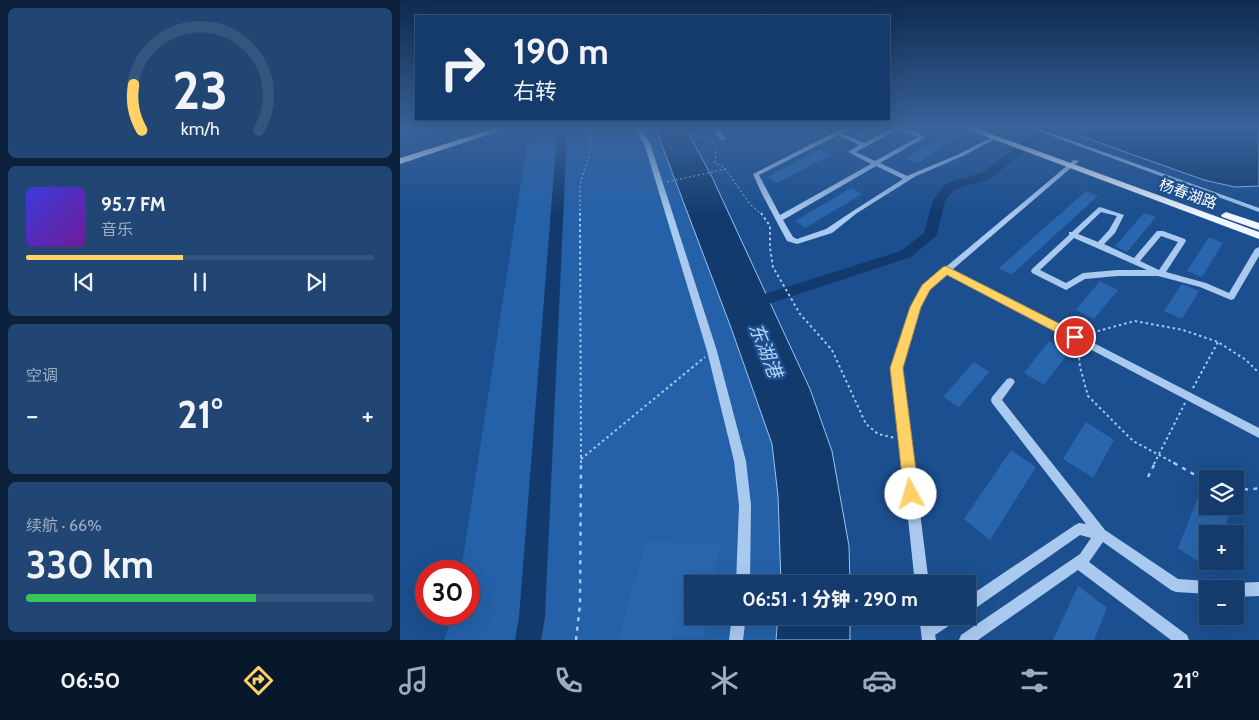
<!DOCTYPE html>
<html lang="zh">
<head>
<meta charset="utf-8">
<style>
	body { margin:0; font-family:Cabin,"Noto Sans SC",sans-serif; background:#214673; color:#f1f3f6; height:100vh; display:flex; flex-direction:column; font-size:19px; white-space:nowrap }
	* { box-sizing:border-box; margin:0 }
	p { font-size:16px; color:#9dadc1 }
	.icon { flex:none; width:28px; height:28px; fill:none; stroke:currentColor; stroke-width:2; stroke-linecap:round; stroke-linejoin:round }
	.map { position:relative; flex:1; overflow:hidden }
	.sheet { display:flex; flex-direction:column; gap:8px; padding:8px; background:#0b203b; width:400px }
	.sheet>* { flex:none }
	.hud { position:absolute; left:15px; top:15px; width:475px; height:105px; border-radius:0px; box-shadow:0 5px 20px #0002,0 0 0 1px #33557e; background:#143b6b; color:#f1f3f6; overflow:hidden }
	.fabs { position:absolute; left:799px; top:470px; display:grid; gap:10px }
	.fabs a { display:grid; place-items:center; width:45px; height:45px; border-radius:0px; background:#143b6b; box-shadow:0 5px 20px #0002,0 0 0 1px #33557e; font-size:25px }
	.speed { position:absolute; left:15px; top:560px; display:flex; gap:10px; font-size:25px; font-weight:700; text-align:center }
	.speed>* { display:grid; place-content:center; width:65px; height:65px; border-radius:50%; background:#143b6b; box-shadow:0 5px 20px #0002,0 0 0 1px #33557e; line-height:1 }
	.speed .limit { border:8px solid #d22; background:#fff; color:#111 }
	.pin { position:absolute; display:grid; place-items:center; width:42px; height:42px; color:#fff; margin:-21px; border:2px solid #fff; border-radius:50%; box-shadow:0 1px 5px #0007 }
	.me { position:absolute; width:55px; margin:-28px; rotate:354deg; stroke-linejoin:round; filter:drop-shadow(0 0 4px #0008) }
	.turn { display:flex; align-items:center; gap:18px; height:105px; padding:0 15px; font-size:22px }
	.turn .icon { width:65px; height:65px; stroke-width:2.5 }
	.turn b { display:block; font-size:35px; line-height:42px }
	.big { font-size:38px; font-weight:800; line-height:1.1 }
	.sheet .tile { flex:1; display:flex; flex-direction:column; justify-content:center; gap:8px; min-width:0; padding:0 18px; border-radius:8px; background:#214673 }
	.sheet .dial { align-items:center; gap:0 }
	.dial svg { height:130px; overflow:visible; fill:none; stroke:#33557e; stroke-width:7; stroke-linecap:round; text-anchor:middle }
	.dial text { fill:#f1f3f6; stroke:none }
	.song { display:flex; align-items:center; gap:15px }
	.cover { width:60px; height:60px; border-radius:8px; background:linear-gradient(135deg,hsl(240 70% 55%),hsl(280 70% 35%)) }
	.played { height:5px; border-radius:2px; background:linear-gradient(90deg,#ffd166 45%,#33557e 45%) }
	.keys { display:flex; justify-content:space-around; direction:ltr }
	.heat { display:flex; justify-content:space-between; align-items:center; font-size:28px; direction:ltr }
	.charge { height:8px; border-radius:4px; background:linear-gradient(90deg,#34c759 66%,#33557e 0) }
	.trip { position:absolute; left:284px; top:575px; width:292px; height:50px; border-radius:0px; background:#143b6b; box-shadow:0 5px 20px #0002,0 0 0 1px #33557e; font-weight:800; line-height:50px; text-align:center }
	.tabs { display:flex; height:80px; justify-content:space-around; align-items:center; background:#08182b; color:#9dadc1 }
	.tabs .icon { width:35px; height:35px }
	.tabs .active { color:#ffd166 }
	.tabs b { font-size:22px; color:#f1f3f6 }
	main { display:flex; flex:1; min-height:0 }
	.map>svg:first-child { display:block }
</style>
</head>
<body>
<main>
<section class="sheet">
<div class="tile dial"><svg viewBox="0 0 100 80">
<path d="M14 69A42 42 0 1 1 86 69"/>
<path d="M14 69A42 42 0 0 1 9 41" stroke="#ffd166"/>
<text x="50" y="56" font-size="32" font-weight="700">23</text>
<text x="50" y="72" font-size="11">km/h</text>
</svg></div>
<div class="tile">
<div class="song"><i class="cover"></i><div><b>95.7 FM</b><p>音乐</p></div></div>
<div class="played"></div>
<div class="keys"><svg class="icon" aria-label="previous" viewBox="0 0 24 24"><path d="M18 5L8 12l10 7zM5 5v14"/></svg><svg class="icon" aria-label="pause" viewBox="0 0 24 24"><path d="M8 5v14M16 5v14"/></svg><svg class="icon" aria-label="next" viewBox="0 0 24 24"><path d="M6 5l10 7-10 7zM19 5v14"/></svg></div>
</div>
<div class="tile"><p>空调</p>
<div class="heat"><a>−</a><b class="big">21°</b><a>+</a></div>
</div>
<div class="tile"><p>续航 · 66%</p><b class="big">330 km</b><div class="charge"></div></div>
</section>
<div class="map">
<svg width="859" height="640" viewBox="0 0 859 640">
	<rect width="100%" height="100%" fill="#1b4f8f"/>
	<!-- green -->
	<path fill="#2461a8" d="M 138,127 L 255,127 L 330,325 L 372,444 L 378,496 L 381,584 L 292,584 L 292,616 L 378,616 L 376,640 L 44,640 L 53,614 L 69,614 L 69,571 L 61,571 L 127,144 L 147,137 Z"/>
	<!-- water -->
	<g fill="#123a6d" stroke="#9cc4f0">
		<path d="M 255,127 L 285,127 L 312,177 L 410,389 L 432,451 L 449,546 L 450,584 L 381,584 L 378,496 L 372,444 L 330,325 Z"/>
		<path d="M 655,127 L 859,127 L 859,186 L 835,187 L 804,180 Z"/>
		<path d="M 378,616 L 450,616 L 450,640 L 376,640 Z"/>
	</g>
	<g fill="none" stroke-linecap="round" stroke-linejoin="round">
		<!-- river -->
		<g fill="#123a6d" fill-rule="evenodd">
			<path d="M 163,127 L 173,127 L 167,134 L 145,617 L 141,640 L 115,640 L 119,617 L 157,134 Z"/>
			<path d="M 643,127 L 654,127 L 590,179 L 555,189 L 545,201 L 537,235 L 511,257 L 354,309 L 348,311 L 342,309 L 340,305 L 342,301 L 501,251 L 524,233 L 533,200 L 547,183 L 582,173 Z"/>
		</g>
	</g>
	<!-- building -->
	<g fill="#2a66ad">
		<path d="M 468,127 L 485,127 L 463,139 L 453,134 Z"/>
		<path d="M 546,133 L 557,138 L 517,163 L 506,158 Z"/>
		<path d="M 420,150 L 431,155 L 377,183 L 367,177 Z"/>
		<path d="M 451,188 L 462,194 L 405,228 L 395,221 Z"/>
		<path d="M 686,191 L 698,196 L 611,275 L 599,268 Z"/>
		<path d="M 744,213 L 756,217 L 727,252 L 715,246 Z"/>
		<path d="M 809,237 L 823,243 L 802,277 L 787,271 Z"/>
		<path d="M 700,281 L 718,290 L 694,319 L 676,310 Z"/>
		<path d="M 782,284 L 799,291 L 782,319 L 764,311 Z"/>
		<path d="M 649,341 L 669,352 L 644,385 L 624,373 Z"/>
		<path d="M 574,362 L 589,372 L 559,407 L 543,397 Z"/>
		<path d="M 686,422 L 714,440 L 693,478 L 663,459 Z"/>
		<path d="M 611,450 L 636,467 L 590,540 L 564,519 Z"/>
		<path d="M 798,497 L 808,503 L 808,506 L 814,506 L 829,516 L 823,534 L 808,534 L 808,568 L 778,548 Z"/>
		<path d="M 246,542 L 320,544 L 313,584 L 292,584 L 292,616 L 307,616 L 304,637 L 272,636 L 272,640 L 218,640 Z"/>
		<path d="M 678,586 L 707,608 L 694,640 L 653,640 Z"/>
	</g>
	<g fill="none" stroke-linecap="round" stroke-linejoin="round">
		<!-- path-far2 -->
		<g stroke="#a9c9ee" stroke-width="1" stroke-dasharray="2 2.5" stroke-linecap="butt">
			<path d="M 288,127 C 297,146 320,126 315,163 L 324,167 L 350,204 L 362,215"/>
			<path d="M 267,182 L 326,169"/>
			<path d="M 180,215 L 180,185 L 189,155 L 191,139 L 183,130 L 194,127"/>
		</g>
		<!-- path-far1 -->
		<g stroke="#a9c9ee" stroke-width="2" stroke-dasharray="2.5 3" stroke-linecap="butt">
			<path d="M 180,213 L 181,464"/>
			<path d="M 361,213 L 370,226 L 370,248 L 373,267 L 400,314 L 432,350 L 466,424 L 478,434 L 495,438"/>
			<path d="M 687,334 L 735,321 L 783,330 L 818,342 L 846,360 L 859,373"/>
			<path d="M 678,347 L 680,367 L 688,396 L 733,441 L 776,464"/>
			<path d="M 793,388 L 818,342"/>
			<path d="M 181,459 L 305,357"/>
			<path d="M 754,464 L 785,403"/>
		</g>
		<!-- path -->
		<g stroke="#a9c9ee" stroke-width="2.5" stroke-dasharray="4 5.5" stroke-linecap="butt">
			<path d="M 774,463 L 795,475 L 808,479"/>
			<path d="M 748,477 L 755,463"/>
			<path d="M 835,486 L 849,490 L 859,488"/>
			<path d="M 176,640 L 180,604 L 181,463"/>
		</g>
		<!-- minor -->
		<g fill="#a9c9ee" fill-rule="evenodd">
			<path d="M 233,127 L 239,127 L 250,143 L 317,351 L 346,461 L 351,505 L 350,584 L 336,584 L 339,505 L 334,461 L 307,351 L 244,143 Z"/>
			<path d="M 311,127 L 317,127 L 326,139 L 325,140 L 321,140 Z"/>
			<path d="M 445,127 L 452,127 L 442,133 L 464,143 L 494,127 L 506,128 L 524,136 L 524,138 L 480,163 L 507,176 L 559,154 L 592,137 L 597,138 L 563,156 L 516,176 L 457,213 L 432,233 L 397,244 L 387,241 L 362,194 L 353,174 ZM 495,131 L 503,131 L 518,137 L 475,161 L 456,152 ZM 438,135 L 459,145 L 448,152 L 471,164 L 380,215 L 359,175 ZM 476,166 L 503,179 L 453,211 L 426,229 L 397,239 L 393,237 L 383,220 Z"/>
			<path d="M 627,127 L 634,127 L 859,208 L 859,212 Z"/>
			<path d="M 674,160 L 679,161 L 552,270 L 859,428 L 859,438 L 547,274 L 529,290 L 519,307 L 502,369 L 529,584 L 515,584 L 492,369 L 511,307 L 523,286 Z"/>
			<path d="M 700,207 L 724,215 L 715,233 L 704,244 L 734,258 L 757,231 L 763,231 L 785,239 L 786,241 L 766,272 L 806,283 L 829,293 L 855,249 L 859,247 L 859,256 L 834,299 L 831,300 L 800,287 L 758,276 L 717,276 L 685,279 L 666,290 L 632,273 L 631,271 L 632,269 L 669,235 L 669,232 L 672,232 L 698,208 ZM 701,212 L 717,216 L 709,230 L 698,242 L 678,234 ZM 761,236 L 778,242 L 759,270 L 740,261 ZM 674,238 L 747,270 L 717,270 L 683,273 L 666,283 L 640,270 Z"/>
			<path d="M 610,378 L 613,379 L 615,382 L 602,400 L 705,530 L 778,579 L 821,582 L 826,584 L 828,589 L 808,589 L 808,594 L 776,592 L 771,590 L 703,542 L 689,562 L 787,635 L 789,640 L 771,640 L 678,570 L 578,640 L 559,640 L 561,635 L 680,554 L 691,538 L 680,535 L 573,610 L 568,612 L 568,597 L 675,525 L 679,523 L 686,524 L 592,403 L 591,400 L 592,397 L 607,379 Z"/>
			<path d="M 859,582 L 859,596 L 835,597 L 835,589 L 829,589 L 830,585 L 835,583 Z"/>
			<path d="M 332,616 L 346,616 L 343,640 L 329,640 Z"/>
			<path d="M 519,616 L 533,616 L 533,620 L 539,616 L 558,616 L 556,621 L 535,635 L 536,640 L 522,640 Z"/>
		</g>
		<!-- major -->
		<g fill="#f0f6ff" fill-rule="evenodd">
			<path d="M 100,127 L 111,127 L 0,164 L 0,158 Z"/>
			<path d="M 561,127 L 572,127 L 859,232 L 859,239 Z"/>
			<path d="M 826,212 L 859,223 L 859,230 L 822,217 L 821,215 Z"/>
		</g>
	</g>
	<!-- sky -->
	<linearGradient id="sky" x2="0" y2="1"><stop stop-color="#0f2b4f"/><stop offset="0.59" stop-color="#39639b"/><stop offset="1" stop-color="#39639b" stop-opacity="0"/></linearGradient>
	<rect width="859" height="216" fill="url(#sky)"/>
	<!-- route -->
	<path fill="#ffd166" stroke="#a68842" d="M 546,266 L 680,334 L 681,337 L 675,342 L 671,340 L 547,275 L 530,290 L 521,307 L 503,368 L 519,494 L 516,500 L 511,502 L 506,500 L 504,494 L 490,368 L 510,307 L 522,285 L 543,267 Z"/>
	<g text-anchor="middle" stroke-width="5" stroke-linejoin="round" paint-order="stroke">
		<!-- far-street labels -->
		<g font-size="15" fill="#fff" stroke="#1b4f8f">
			<text transform="translate(788 194) rotate(20)" y="5">杨春湖路</text>
		</g>
		<!-- water labels -->
		<g font-size="19" font-style="italic" fill="#b5d3f5" stroke="#1b4f8f">
			<text transform="translate(366 350) rotate(68)" y="7">东湖港</text>
		</g>
	</g>
</svg>
<div class="fabs">
<a><svg class="icon" aria-label="layers" viewBox="0 0 24 24"><path d="M12 4l9 5-9 5-9-5zM3 14l9 5 9-5"/></svg></a>
<a>+</a>
<a>−</a>
</div>
<div class="speed"><div class="limit">30</div></div>
<div class="pin" style="left:675px;top:337px;background:#d93025"><svg class="icon" aria-label="arrive" viewBox="0 0 24 24"><path d="M6 21V4h12l-3 4 3 4H6"/></svg></div>
<svg class="me" style="left:511px;top:494px" viewBox="-20 -20 40 40"><circle r="19" fill="#fff"/><path d="M0-13L10 11 0 6-10 11z" fill="#ffd166"/></svg>
<div class="trip">06:51 · 1 分钟 · 290 m</div>
<div class="hud">
<div class="turn"><svg class="icon" aria-label="right" viewBox="0 0 24 24"><path d="M7 20v-9h11M14 6l5 5-5 5"/></svg><div><b>190 m</b>右转</div></div>
</div>
</div>
</main>
<nav class="tabs">
<b>06:50</b>
<svg class="icon active" aria-label="directions" viewBox="0 0 24 24"><path d="M12 3l9 9-9 9-9-9zM9 14v-3h6M13 9l2 2-2 2"/></svg>
<svg class="icon" aria-label="music" viewBox="0 0 24 24"><path d="M9 18V5l10-2v13"/><circle cx="6" cy="18" r="3"/><circle cx="16" cy="16" r="3"/></svg>
<svg class="icon" aria-label="phone" viewBox="0 0 24 24"><path d="M5 4h4l2 5-3 2q2 4 5 5l2-3 5 2v4C11 20 4 13 5 4z"/></svg>
<svg class="icon" aria-label="climate" viewBox="0 0 24 24"><path d="M12 3v18M4 7l16 10M4 17L20 7"/></svg>
<svg class="icon" aria-label="car" viewBox="0 0 24 24"><path d="M5 17H2v-5l4-1 3-4h7l3 4 3 1v5h-3M9 17h6M6 11h13"/><circle cx="7" cy="17" r="2"/><circle cx="17" cy="17" r="2"/></svg>
<svg class="icon" aria-label="filters" viewBox="0 0 24 24"><path d="M4 7h16M4 17h16"/><circle cx="9" cy="7" r="2"/><circle cx="15" cy="17" r="2"/></svg>
<b>21°</b>
</nav>
</body>
</html>
